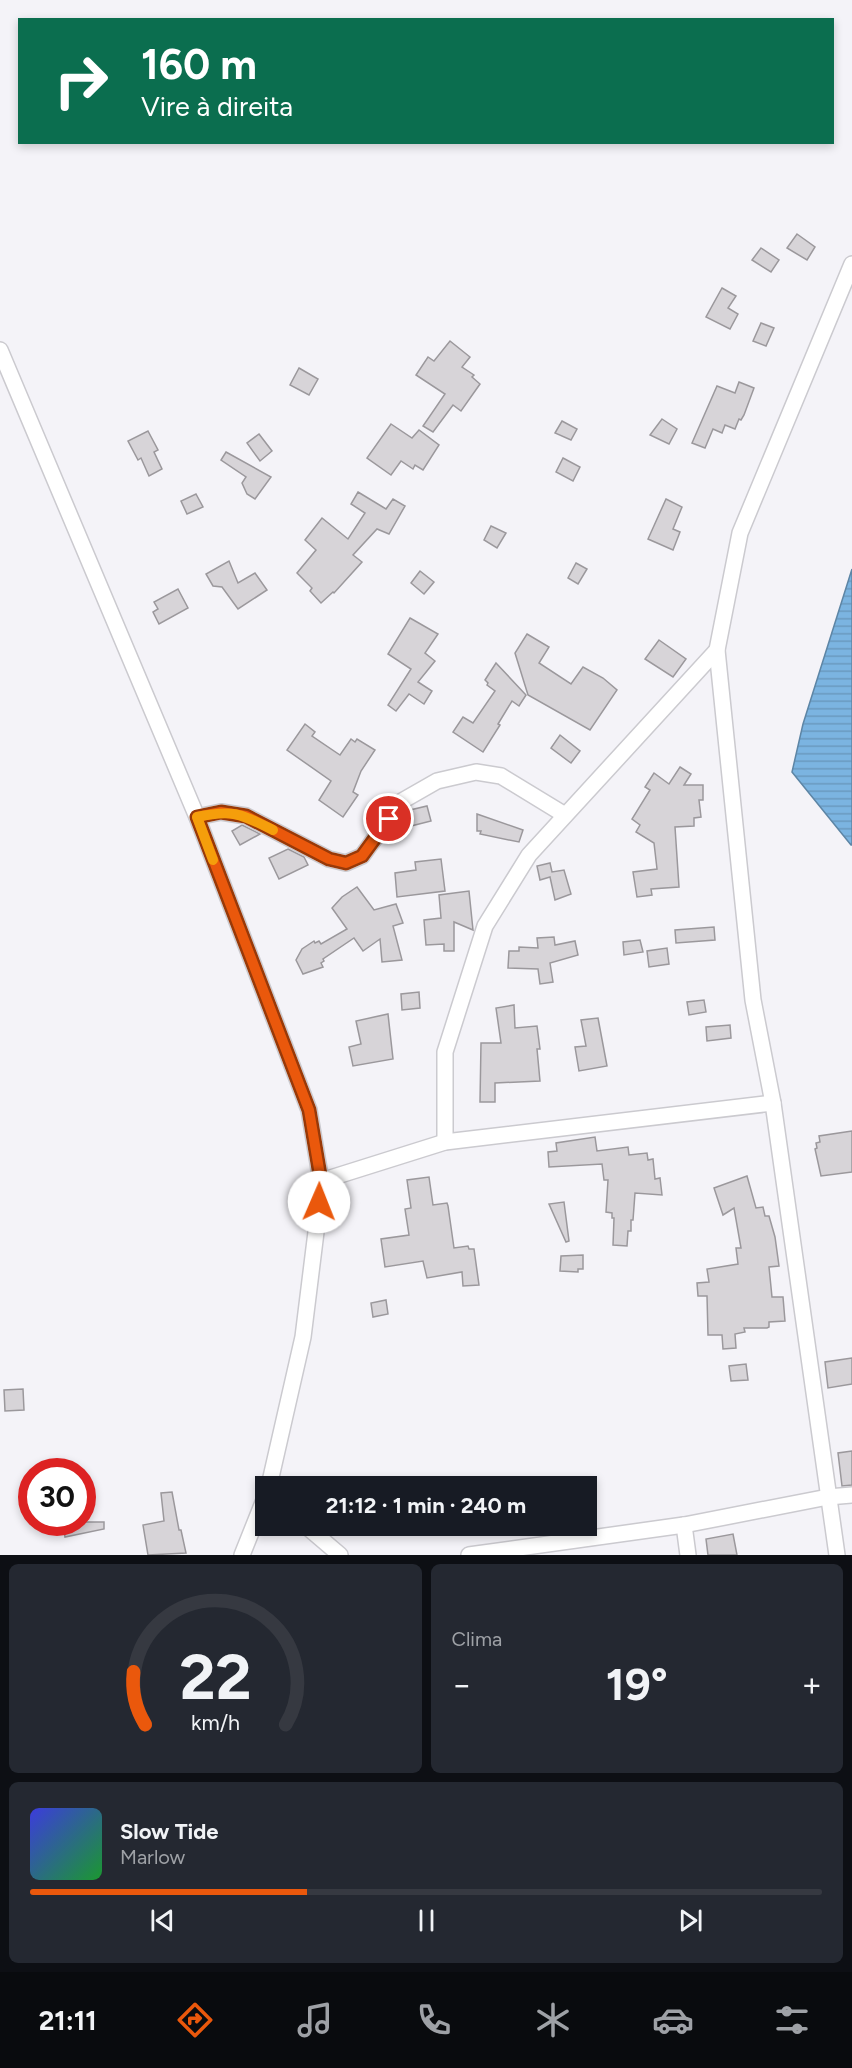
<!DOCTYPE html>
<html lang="pt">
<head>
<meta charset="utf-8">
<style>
	body { margin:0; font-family:Figtree,sans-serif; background:#242831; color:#f1f3f6; height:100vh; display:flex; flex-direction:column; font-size:22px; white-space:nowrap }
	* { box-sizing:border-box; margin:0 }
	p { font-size:20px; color:#9ea1a6 }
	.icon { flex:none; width:33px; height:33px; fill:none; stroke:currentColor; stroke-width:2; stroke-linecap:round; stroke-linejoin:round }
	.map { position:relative; height:1555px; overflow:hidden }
	.drawer { display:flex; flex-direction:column; gap:9px; padding:9px; background:#0d0f14; flex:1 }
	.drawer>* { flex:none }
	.hud { position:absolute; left:18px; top:18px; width:816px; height:126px; border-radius:0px; box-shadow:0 3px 9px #0003; background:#0b6e4f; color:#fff; overflow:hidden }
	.speed { position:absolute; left:18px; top:1458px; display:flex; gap:12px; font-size:30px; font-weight:700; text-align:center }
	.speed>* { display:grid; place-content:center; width:78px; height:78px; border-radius:50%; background:#171b24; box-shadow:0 3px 9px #0003; line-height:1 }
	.speed .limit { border:9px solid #d22; background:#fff; color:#111 }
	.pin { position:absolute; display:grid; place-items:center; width:51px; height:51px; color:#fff; margin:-26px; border:3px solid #fff; border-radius:50%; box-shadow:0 2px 6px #0007 }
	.me { position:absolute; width:66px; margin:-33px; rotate:1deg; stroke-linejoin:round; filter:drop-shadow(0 0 4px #0008) }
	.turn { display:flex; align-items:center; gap:21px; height:126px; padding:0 24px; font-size:27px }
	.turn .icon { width:78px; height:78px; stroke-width:2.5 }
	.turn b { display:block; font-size:42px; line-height:51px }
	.big { font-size:45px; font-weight:700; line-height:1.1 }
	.drawer .card { flex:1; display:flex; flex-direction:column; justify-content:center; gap:9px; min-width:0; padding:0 21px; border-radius:9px; background:#242831 }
	.drawer .dial { align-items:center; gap:0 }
	.dial svg { height:156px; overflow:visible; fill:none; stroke:#363941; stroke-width:7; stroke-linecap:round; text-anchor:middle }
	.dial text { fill:#f1f3f6; stroke:none }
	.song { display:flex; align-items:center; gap:18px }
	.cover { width:72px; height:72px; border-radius:9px; background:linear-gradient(135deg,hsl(240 70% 55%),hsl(130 70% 35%)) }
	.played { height:6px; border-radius:3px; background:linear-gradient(90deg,#ea580c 35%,#363941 35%) }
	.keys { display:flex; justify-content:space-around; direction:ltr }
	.heat { display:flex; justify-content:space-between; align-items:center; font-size:33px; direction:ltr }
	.drawer .tiles { flex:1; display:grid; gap:9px; grid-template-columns:1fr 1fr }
	.card:last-child { grid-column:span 2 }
	.trip { position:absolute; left:255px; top:1476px; width:342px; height:60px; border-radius:0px; background:#171b24; box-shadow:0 3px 9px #0003; font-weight:700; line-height:60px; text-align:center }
	.tab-bar { display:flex; height:96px; justify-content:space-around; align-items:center; background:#090b0e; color:#9ea1a6 }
	.tab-bar .icon { width:42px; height:42px }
	.tab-bar .active { color:#ea580c }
	.tab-bar b { font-size:27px; color:#f1f3f6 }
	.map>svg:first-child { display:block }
</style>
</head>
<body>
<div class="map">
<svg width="852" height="1555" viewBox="0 0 852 1555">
	<defs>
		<pattern id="water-rules" width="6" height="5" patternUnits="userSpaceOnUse" patternTransform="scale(1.5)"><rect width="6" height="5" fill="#7bb4e1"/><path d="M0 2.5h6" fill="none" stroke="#6a9ac0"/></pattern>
	</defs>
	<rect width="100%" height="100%" fill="#f4f3f8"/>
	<!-- water -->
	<path fill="url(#water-rules)" stroke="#5d85a5" stroke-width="1.5" d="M 852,569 L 852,845 L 851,845 L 792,772 L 803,724 Z"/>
	<!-- building -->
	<g fill="#d7d4d8" stroke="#9b989c" stroke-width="1.5">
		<path d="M 797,234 L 815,247 L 807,260 L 787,248 Z"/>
		<path d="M 761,248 L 779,260 L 771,272 L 752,260 Z"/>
		<path d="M 722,288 L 736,296 L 728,308 L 738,314 L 730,329 L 706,317 Z"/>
		<path d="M 761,323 L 774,328 L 766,346 L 753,341 Z"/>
		<path d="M 450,341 L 470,357 L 462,367 L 474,375 L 472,377 L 480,384 L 461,411 L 453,405 L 433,432 L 423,426 L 445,394 L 416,375 L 428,357 L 434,361 Z"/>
		<path d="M 299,368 L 318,379 L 309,395 L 290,385 Z"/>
		<path d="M 739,382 L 754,388 L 744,415 L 741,420 L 739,419 L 735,429 L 725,425 L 722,433 L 713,429 L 705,448 L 692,443 L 717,386 L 735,393 Z"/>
		<path d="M 662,419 L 677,429 L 669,444 L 650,435 Z"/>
		<path d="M 562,421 L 577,429 L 571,440 L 555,433 Z"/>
		<path d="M 391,424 L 412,438 L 419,430 L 439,445 L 423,470 L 415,465 L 413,469 L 401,461 L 391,475 L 367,458 Z"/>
		<path d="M 148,431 L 158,450 L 154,452 L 162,469 L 149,476 L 141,458 L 138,460 L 128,441 Z"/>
		<path d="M 259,434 L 272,451 L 260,461 L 247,443 Z"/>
		<path d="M 226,452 L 271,477 L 255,499 L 247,494 L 242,483 L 246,477 L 221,460 Z"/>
		<path d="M 563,458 L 580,467 L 573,481 L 556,472 Z"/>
		<path d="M 358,492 L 386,509 L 393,499 L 405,506 L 389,534 L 377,529 L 353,555 L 362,562 L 334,593 L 333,592 L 321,603 L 310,591 L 312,588 L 297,573 L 316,550 L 305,540 L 322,518 L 348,539 L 365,513 L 351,504 Z"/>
		<path d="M 196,494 L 203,507 L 187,514 L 181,501 Z"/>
		<path d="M 666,499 L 682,507 L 673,529 L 680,532 L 673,550 L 648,539 Z"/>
		<path d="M 491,526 L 506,533 L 497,548 L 484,540 Z"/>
		<path d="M 229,561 L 238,583 L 255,573 L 267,590 L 238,609 L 222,587 L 213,586 L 206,574 Z"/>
		<path d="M 576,563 L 587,569 L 578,584 L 568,578 Z"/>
		<path d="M 420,571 L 434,582 L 424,594 L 411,583 Z"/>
		<path d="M 178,589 L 188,608 L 159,624 L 153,612 L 158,609 L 154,602 Z"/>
		<path d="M 410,618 L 438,634 L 425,653 L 435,661 L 418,682 L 432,691 L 424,704 L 409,694 L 396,711 L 388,705 L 411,669 L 388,654 Z"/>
		<path d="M 527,634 L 549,647 L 539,663 L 571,684 L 583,667 L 603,678 L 617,690 L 590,730 L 528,695 L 515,653 Z"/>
		<path d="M 659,640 L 686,659 L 673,677 L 645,659 Z"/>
		<path d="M 496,663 L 526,695 L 519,706 L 512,701 L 498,724 L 500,725 L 483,752 L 453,732 L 463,717 L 473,723 L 495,691 L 487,685 L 488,683 L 485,680 Z"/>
		<path d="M 305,724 L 315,732 L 312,736 L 340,755 L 351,739 L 355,742 L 357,739 L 375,750 L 361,771 L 353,792 L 358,795 L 343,817 L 319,800 L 331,781 L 287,750 Z"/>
		<path d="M 560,735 L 580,751 L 571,763 L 551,748 Z"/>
		<path d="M 680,767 L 691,774 L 684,785 L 703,785 L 703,800 L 699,800 L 701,817 L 694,818 L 694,826 L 675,827 L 679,887 L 651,889 L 652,895 L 637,897 L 633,872 L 657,869 L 654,843 L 636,832 L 640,825 L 632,819 L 650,790 L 645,787 L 654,773 L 669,784 Z"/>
		<path d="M 427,806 L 431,821 L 407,827 L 404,814 L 406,811 Z"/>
		<path d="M 477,814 L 523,830 L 519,842 L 480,834 L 481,831 L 477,831 Z"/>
		<path d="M 242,825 L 260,834 L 240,845 L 232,831 Z"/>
		<path d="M 288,849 L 304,857 L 308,865 L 279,879 L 269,858 Z"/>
		<path d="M 441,859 L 445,891 L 397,897 L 395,873 L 416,870 L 415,862 Z"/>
		<path d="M 550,863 L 552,872 L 564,870 L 571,894 L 555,900 L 550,877 L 540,880 L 537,866 Z"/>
		<path d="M 357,887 L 374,910 L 396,904 L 403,923 L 393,926 L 402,960 L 382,962 L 380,939 L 363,951 L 354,938 L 323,959 L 324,961 L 321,963 L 323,967 L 303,974 L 296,960 L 302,949 L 314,941 L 315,943 L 319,941 L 321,944 L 347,929 L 332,908 L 342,897 Z"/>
		<path d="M 469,891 L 473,930 L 454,922 L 454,951 L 444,951 L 444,944 L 426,945 L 424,920 L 441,918 L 439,895 Z"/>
		<path d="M 714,927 L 715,940 L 676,943 L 675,930 Z"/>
		<path d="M 554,937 L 555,945 L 575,941 L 578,955 L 550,963 L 553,982 L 540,984 L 538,969 L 508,968 L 509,951 L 519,951 L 519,947 L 538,948 L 537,938 Z"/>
		<path d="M 640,940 L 643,952 L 624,955 L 623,942 Z"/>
		<path d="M 667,948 L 669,964 L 649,967 L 647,951 Z"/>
		<path d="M 419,992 L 420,1008 L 402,1010 L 401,994 Z"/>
		<path d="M 704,1000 L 706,1012 L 689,1015 L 687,1002 Z"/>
		<path d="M 514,1005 L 515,1028 L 537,1026 L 540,1049 L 537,1049 L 540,1081 L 495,1083 L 495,1102 L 480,1102 L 481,1043 L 501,1043 L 496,1008 Z"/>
		<path d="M 388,1014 L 393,1059 L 353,1066 L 349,1047 L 361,1044 L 356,1021 Z"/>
		<path d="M 598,1018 L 607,1066 L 579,1071 L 575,1047 L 586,1046 L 581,1020 Z"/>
		<path d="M 730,1025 L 731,1038 L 707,1041 L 706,1027 Z"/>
		<path d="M 852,1131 L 852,1172 L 821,1176 L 815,1149 L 817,1148 L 816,1143 L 820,1142 L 819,1136 Z"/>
		<path d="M 595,1137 L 597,1151 L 628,1147 L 629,1155 L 647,1153 L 648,1160 L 653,1159 L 655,1179 L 660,1178 L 662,1195 L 635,1193 L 633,1220 L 631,1220 L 631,1231 L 628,1231 L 627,1246 L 613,1245 L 614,1218 L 612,1218 L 612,1213 L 606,1212 L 608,1180 L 604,1180 L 602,1164 L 549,1167 L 548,1152 L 557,1151 L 556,1143 Z"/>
		<path d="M 747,1176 L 756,1208 L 763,1207 L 765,1216 L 769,1216 L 775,1237 L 779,1266 L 769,1267 L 772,1297 L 783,1297 L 785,1321 L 769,1322 L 769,1327 L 767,1328 L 744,1328 L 745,1332 L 735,1334 L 736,1348 L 723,1349 L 722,1335 L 708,1335 L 707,1296 L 698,1296 L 697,1283 L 709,1282 L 707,1269 L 738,1264 L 736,1248 L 741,1248 L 734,1208 L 723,1215 L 714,1188 Z"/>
		<path d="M 429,1177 L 433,1205 L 447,1203 L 448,1206 L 454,1248 L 468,1246 L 469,1249 L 474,1249 L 479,1285 L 463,1286 L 462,1272 L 427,1278 L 423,1261 L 385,1267 L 381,1239 L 409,1235 L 405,1209 L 411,1208 L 407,1180 Z"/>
		<path d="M 564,1202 L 569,1241 L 566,1242 L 549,1204 Z"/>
		<path d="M 583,1255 L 583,1269 L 578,1269 L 578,1272 L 560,1271 L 561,1256 Z"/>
		<path d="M 386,1300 L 388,1314 L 373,1317 L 371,1303 Z"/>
		<path d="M 852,1358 L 852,1384 L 828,1388 L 825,1362 Z"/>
		<path d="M 746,1364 L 748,1380 L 731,1381 L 729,1366 Z"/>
		<path d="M 23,1389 L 24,1410 L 5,1411 L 4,1390 Z"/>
		<path d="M 852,1451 L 852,1485 L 842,1486 L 838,1453 Z"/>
		<path d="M 172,1492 L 179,1530 L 181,1530 L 186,1553 L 148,1555 L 143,1525 L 164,1521 L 161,1493 Z"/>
		<path d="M 63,1522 L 104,1522 L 104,1529 L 65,1537 Z"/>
		<path d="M 733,1534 L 737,1555 L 708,1555 L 706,1539 Z"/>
	</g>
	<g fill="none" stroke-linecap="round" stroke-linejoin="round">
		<defs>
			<g id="minor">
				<path d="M 0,350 L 197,817 L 309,1110 L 321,1181 L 317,1224 L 303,1337 L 269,1486"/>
				<path d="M 197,817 L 221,812 L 246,816 L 329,859 L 346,863 L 362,856 L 402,801 L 437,781 L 476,772 L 501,776 L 565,815"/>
				<path d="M 445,1142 L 445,1052 L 485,926 L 529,855 L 717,650"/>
				<path d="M 321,1181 L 445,1142 L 773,1103"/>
				<path d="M 684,1525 L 688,1555"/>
				<path d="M 306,1526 L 340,1555"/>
				<path d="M 242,1555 L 266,1495"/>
				<path d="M 469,1555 L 684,1525 L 828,1497 L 852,1495"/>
				<path d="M 837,1555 L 773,1103 L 753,1000 L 717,650 L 740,533 L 852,264"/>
			</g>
		</defs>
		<!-- minor casing -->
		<use href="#minor" stroke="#cbcacf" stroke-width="18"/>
		<!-- minor -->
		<use href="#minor" stroke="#fff" stroke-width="15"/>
	</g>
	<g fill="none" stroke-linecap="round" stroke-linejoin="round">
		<defs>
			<path id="route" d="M 319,1202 L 321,1181 L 309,1110 L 197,817 L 221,812 L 246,816 L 329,859 L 346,863 L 362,856 L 389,819"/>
		</defs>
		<!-- route casing -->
		<use href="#route" stroke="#983908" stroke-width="15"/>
		<!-- route -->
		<use href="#route" stroke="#ea580c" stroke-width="10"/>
		<!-- slow -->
		<path stroke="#f59e0b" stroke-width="10" d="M 213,860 L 197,817 C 233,809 241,814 273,830"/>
	</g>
</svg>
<div class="speed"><div class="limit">30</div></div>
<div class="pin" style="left:389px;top:819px;background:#d93025"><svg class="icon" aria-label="arrive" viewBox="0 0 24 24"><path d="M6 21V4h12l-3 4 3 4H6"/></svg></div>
<svg class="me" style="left:319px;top:1202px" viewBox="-20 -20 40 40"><circle r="19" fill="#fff"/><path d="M0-13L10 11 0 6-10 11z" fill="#ea580c"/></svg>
<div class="trip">21:12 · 1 min · 240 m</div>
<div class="hud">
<div class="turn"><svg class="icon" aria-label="right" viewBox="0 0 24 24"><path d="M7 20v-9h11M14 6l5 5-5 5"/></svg><div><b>160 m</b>Vire à direita</div></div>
</div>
</div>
<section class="drawer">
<div class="tiles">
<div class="card dial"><svg viewBox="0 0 100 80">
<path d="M14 69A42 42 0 1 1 86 69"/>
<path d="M14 69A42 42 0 0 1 8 42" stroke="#ea580c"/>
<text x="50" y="56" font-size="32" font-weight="700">22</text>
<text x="50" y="72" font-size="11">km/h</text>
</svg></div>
<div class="card"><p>Clima</p>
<div class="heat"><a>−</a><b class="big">19°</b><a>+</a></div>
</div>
<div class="card">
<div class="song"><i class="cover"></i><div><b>Slow Tide</b><p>Marlow</p></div></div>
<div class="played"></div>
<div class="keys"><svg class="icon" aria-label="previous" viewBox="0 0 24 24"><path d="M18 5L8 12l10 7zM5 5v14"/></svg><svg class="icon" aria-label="pause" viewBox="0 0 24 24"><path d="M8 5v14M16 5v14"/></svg><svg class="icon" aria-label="next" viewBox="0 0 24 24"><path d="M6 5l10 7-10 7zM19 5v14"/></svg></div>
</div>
</div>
</section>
<nav class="tab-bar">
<b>21:11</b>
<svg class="icon active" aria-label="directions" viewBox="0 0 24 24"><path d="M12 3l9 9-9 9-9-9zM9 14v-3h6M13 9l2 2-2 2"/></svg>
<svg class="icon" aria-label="music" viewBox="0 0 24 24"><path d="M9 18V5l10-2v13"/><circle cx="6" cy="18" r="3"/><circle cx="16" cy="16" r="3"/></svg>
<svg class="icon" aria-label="phone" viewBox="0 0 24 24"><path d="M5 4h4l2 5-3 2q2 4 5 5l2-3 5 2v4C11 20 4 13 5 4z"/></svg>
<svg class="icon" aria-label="climate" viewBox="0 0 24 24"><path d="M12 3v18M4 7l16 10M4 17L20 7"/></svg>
<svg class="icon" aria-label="car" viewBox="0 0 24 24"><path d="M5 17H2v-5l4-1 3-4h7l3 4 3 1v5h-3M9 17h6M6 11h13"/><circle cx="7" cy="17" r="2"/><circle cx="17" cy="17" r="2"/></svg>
<svg class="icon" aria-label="filters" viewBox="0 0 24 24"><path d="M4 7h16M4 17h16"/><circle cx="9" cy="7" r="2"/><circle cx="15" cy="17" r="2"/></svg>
</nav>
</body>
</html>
